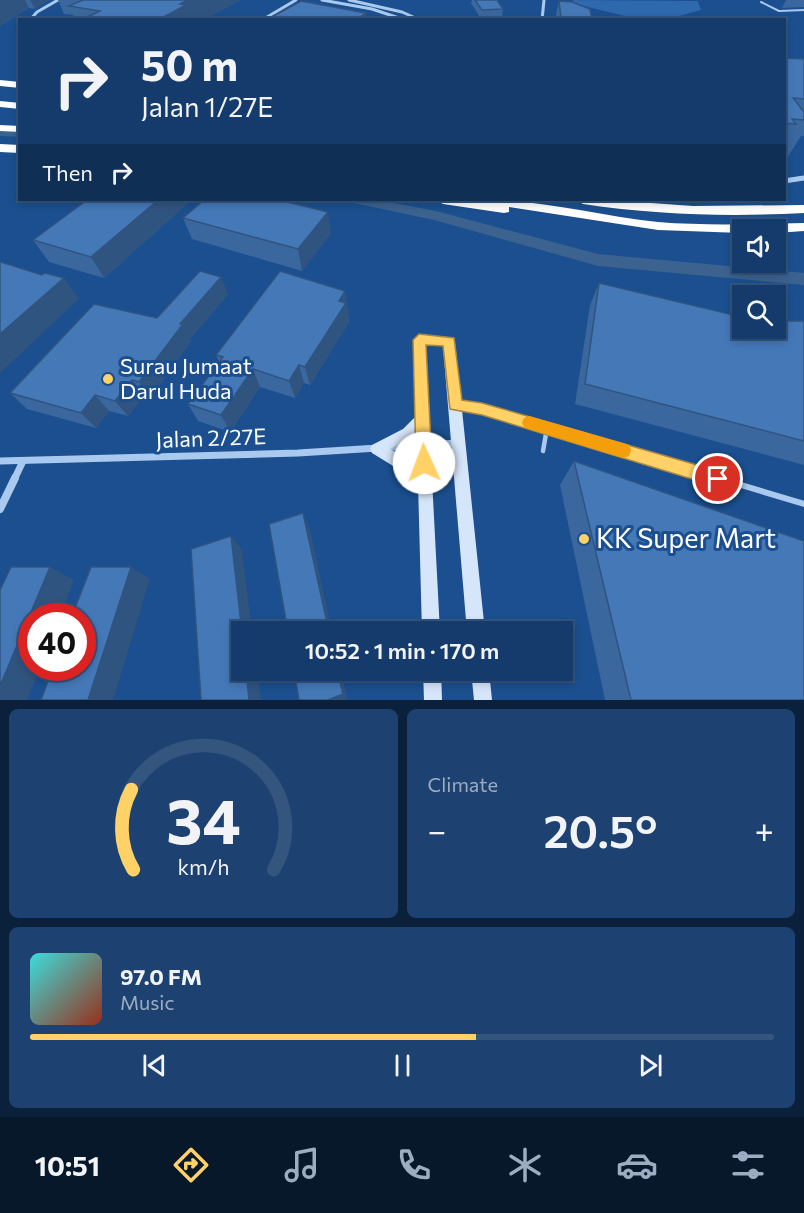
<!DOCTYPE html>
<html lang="en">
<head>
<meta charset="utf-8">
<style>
	body { margin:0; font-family:Commissioner,sans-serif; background:#1d4271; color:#f1f3f6; height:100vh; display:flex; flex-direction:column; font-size:22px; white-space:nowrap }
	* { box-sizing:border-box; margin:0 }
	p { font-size:20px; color:#9dadc1 }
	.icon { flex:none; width:33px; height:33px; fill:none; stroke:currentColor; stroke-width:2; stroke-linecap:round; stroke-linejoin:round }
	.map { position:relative; height:700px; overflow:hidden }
	.details { display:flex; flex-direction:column; gap:9px; padding:9px; background:#0b203b; flex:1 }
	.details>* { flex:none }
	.hud { position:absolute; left:18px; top:18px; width:768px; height:183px; border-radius:0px; box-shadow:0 3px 9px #0003,0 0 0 2px #33557e; background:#143b6b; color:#f1f3f6; overflow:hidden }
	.tools { position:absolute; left:732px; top:219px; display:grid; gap:12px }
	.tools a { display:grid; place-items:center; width:54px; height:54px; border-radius:0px; background:#143b6b; box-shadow:0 3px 9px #0003,0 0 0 2px #33557e; font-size:30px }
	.speed { position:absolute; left:18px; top:603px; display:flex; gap:12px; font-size:30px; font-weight:700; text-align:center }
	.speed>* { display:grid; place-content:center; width:78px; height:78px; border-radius:50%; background:#143b6b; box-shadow:0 3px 9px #0003,0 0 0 2px #33557e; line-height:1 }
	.speed .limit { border:9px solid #d22; background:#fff; color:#111 }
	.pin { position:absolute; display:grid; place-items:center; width:51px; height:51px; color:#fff; margin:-26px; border:3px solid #fff; border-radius:50%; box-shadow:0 2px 6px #0007 }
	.me { position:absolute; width:66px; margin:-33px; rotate:358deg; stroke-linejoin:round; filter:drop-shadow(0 0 4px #0008) }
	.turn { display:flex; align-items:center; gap:21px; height:126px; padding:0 24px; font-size:27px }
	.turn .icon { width:78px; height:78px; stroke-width:2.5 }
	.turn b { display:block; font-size:42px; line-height:51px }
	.then { display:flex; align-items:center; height:57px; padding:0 24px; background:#0003; gap:12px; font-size:22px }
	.big { font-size:45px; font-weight:600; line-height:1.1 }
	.details .widget { flex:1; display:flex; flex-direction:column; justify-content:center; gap:9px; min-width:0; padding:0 21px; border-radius:9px; background:#1d4271 }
	.details .dial { align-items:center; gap:0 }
	.dial svg { height:156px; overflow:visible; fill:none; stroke:#33557e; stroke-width:7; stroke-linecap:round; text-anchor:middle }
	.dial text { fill:#f1f3f6; stroke:none }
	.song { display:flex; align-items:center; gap:18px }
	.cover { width:72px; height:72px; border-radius:9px; background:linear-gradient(135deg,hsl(180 70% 55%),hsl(10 70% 35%)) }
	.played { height:6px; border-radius:3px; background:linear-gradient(90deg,#ffd166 60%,#33557e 60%) }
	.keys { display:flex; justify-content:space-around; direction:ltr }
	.heat { display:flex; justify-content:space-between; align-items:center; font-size:33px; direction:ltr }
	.details .tiles { flex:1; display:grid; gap:9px; grid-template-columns:1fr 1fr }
	.widget:last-child { grid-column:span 2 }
	.trip { position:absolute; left:231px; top:621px; width:342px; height:60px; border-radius:0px; background:#143b6b; box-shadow:0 3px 9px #0003,0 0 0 2px #33557e; font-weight:600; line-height:60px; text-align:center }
	.tab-bar { display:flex; height:96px; justify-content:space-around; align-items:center; background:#08182b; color:#9dadc1 }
	.tab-bar .icon { width:42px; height:42px }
	.tab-bar .selected { color:#ffd166 }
	.tab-bar b { font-size:27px; color:#f1f3f6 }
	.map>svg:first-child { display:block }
</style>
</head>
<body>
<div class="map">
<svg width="804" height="700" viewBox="0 0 804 700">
	<rect width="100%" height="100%" fill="#1b4f8f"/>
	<!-- green -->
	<path fill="#2e69ad" d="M 573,0 L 698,1 L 701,10 L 668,19 L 637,19 L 572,3 Z"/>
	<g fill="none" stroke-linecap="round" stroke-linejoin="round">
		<!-- canal -->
		<g fill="#3c6290" fill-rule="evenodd">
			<path d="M 0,128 L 20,129 L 20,137 L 0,136 Z"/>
			<path d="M 352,200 L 378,200 L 436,211 L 598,254 L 804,273 L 804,285 L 598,266 L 434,220 L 354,203 Z"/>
		</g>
		<!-- lane-far2 -->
		<path stroke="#a9c9ee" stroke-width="2" d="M 761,2 L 779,11 L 804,10"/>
		<!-- lane-far1 -->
		<g stroke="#a9c9ee" stroke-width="4.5">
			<path d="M 458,405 L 482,409 L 723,480"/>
			<path d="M 543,451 L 547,428"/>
		</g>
		<!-- lane -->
		<path stroke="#a9c9ee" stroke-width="6" d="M 718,478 L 804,504"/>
		<!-- street-far4 -->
		<g stroke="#a9c9ee" stroke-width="3">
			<path d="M 322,0 L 372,9 L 405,20"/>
			<path d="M 349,0 L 402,12 L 420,20"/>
			<path d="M 30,20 L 37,12 L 58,0"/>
			<path d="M 262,20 L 296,0"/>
			<path d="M 542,20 L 544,0"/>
		</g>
		<!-- street-far3 -->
		<path stroke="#a9c9ee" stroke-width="4" d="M 797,179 L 804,178"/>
		<!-- street-far2 -->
		<path stroke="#a9c9ee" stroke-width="5" d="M 784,181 L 804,178"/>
		<!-- street-far1 -->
		<g stroke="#a9c9ee" stroke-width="7">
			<path d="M 0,461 L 298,453 L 458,443"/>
			<path d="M 14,480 L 23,461"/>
		</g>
		<!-- street -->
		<path stroke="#a9c9ee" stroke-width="8" d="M 0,509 L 15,478"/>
		<!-- secondary -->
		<g fill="#d6e6fa" fill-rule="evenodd">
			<path d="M 419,335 L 449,337 L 455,342 L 485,632 L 467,632 L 443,346 L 425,345 L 440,632 L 422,632 L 418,483 L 403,472 L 372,453 L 370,449 L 372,445 L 403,429 L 415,417 L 413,340 ZM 416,434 L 417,465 L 390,449 Z"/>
			<path d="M 423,670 L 441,670 L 442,700 L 424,700 Z"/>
			<path d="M 471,670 L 489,670 L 492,700 L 474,700 Z"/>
		</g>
		<!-- highway -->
		<g fill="#fff" fill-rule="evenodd">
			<path d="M 0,80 L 20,82 L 20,88 L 0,86 Z"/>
			<path d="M 0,101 L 20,103 L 20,109 L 0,107 Z"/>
			<path d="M 0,125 L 20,126 L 20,132 L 0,131 Z"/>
			<path d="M 0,144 L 20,145 L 20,153 L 0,152 Z"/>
			<path d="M 436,200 L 467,200 L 487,202 L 486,200 C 544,200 600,216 658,222 C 706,226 756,224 804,223 L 804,231 L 776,233 L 776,230 L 742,230 L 742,233 L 658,230 L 509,207 L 509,212 L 504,213 L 443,204 Z"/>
			<path d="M 576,200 L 608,200 L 693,206 L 804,205 L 804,213 C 730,217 657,215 583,204 Z"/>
		</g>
	</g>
	<!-- wall -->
	<g fill="#3a679d">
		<path d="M 0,0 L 49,0 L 35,9 L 29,8 L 0,26 Z"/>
		<path d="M 58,0 L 240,0 L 203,20 L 75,20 L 73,15 L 64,14 Z"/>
		<path d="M 472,0 L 497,0 L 503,9 L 502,18 L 481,19 L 471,3 Z"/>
		<path d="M 786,0 L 804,0 L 804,7 L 782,8 Z"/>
		<path d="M 559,1 L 592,20 L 557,20 L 556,14 Z"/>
		<path d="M 784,58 L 804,59 L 804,136 L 801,136 L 787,158 L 784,158 Z"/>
		<path d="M 87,200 L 188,200 L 189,202 L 104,278 L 49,262 L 33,240 Z"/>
		<path d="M 183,218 L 331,233 L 302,271 L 192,239 Z"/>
		<path d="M 599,283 L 742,328 L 804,321 L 804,465 L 575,404 L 590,305 Z"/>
		<path d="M 345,291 L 349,322 L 310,385 L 304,383 L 295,398 L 260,387 L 230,432 L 198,421 L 188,404 L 219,362 L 216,355 Z"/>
		<path d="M 228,294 L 190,339 L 191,341 L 150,398 L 143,396 L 128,416 L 109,411 L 96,428 L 27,409 L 10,393 Z"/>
		<path d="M 574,461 L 804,700 L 605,700 L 560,485 Z"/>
	</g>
	<!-- shaded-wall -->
	<g fill="#305480">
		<path d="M 0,0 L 25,0 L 29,8 L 0,26 Z"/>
		<path d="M 30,0 L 49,0 L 35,9 Z"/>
		<path d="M 188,0 L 240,0 L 203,20 L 158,20 L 180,4 Z"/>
		<path d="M 366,13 L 367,20 L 356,20 Z"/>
		<path d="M 158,200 L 188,200 L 189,202 L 104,278 L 91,257 Z"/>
		<path d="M 328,212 L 331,233 L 302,271 L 298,249 Z"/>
		<path d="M 221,277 L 228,294 L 190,339 L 191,341 L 150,398 L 139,382 L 180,324 Z"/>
		<path d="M 64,278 L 79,299 L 0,373 L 0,334 Z"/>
		<path d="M 345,291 L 349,322 L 310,385 L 305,367 L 339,301 Z"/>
		<path d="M 299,365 L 304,383 L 295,398 L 289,381 Z"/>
		<path d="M 253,369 L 260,387 L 230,432 L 221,415 Z"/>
		<path d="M 132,380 L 143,396 L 128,416 L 115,401 Z"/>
		<path d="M 95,395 L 109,411 L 96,428 L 81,413 Z"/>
		<path d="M 303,513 L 310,529 L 332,632 L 329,632 Z"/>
		<path d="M 231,536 L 242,550 L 252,632 L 242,632 Z"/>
		<path d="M 50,567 L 74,580 L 60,616 L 32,616 L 32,668 L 40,668 L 27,700 L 0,700 L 0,686 Z"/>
		<path d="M 131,567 L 150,579 L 113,700 L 88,700 Z"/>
		<path d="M 246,670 L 257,670 L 261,700 L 249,700 Z"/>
		<path d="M 337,670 L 341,670 L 347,699 L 344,700 L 328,700 Z"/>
	</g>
	<!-- building -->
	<g fill="#4478b7" stroke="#305480" stroke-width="1.5">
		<path d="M 83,0 L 188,0 L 180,4 L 186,5 L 158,20 L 81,20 L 100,11 L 69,6 Z"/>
		<path d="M 475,0 L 497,0 L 503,9 L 482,10 Z"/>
		<path d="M 301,1 L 366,13 L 356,20 L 266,20 Z"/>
		<path d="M 559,1 L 572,2 L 590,9 L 592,20 L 565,20 L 561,17 Z"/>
		<path d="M 784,58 L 804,59 L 804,99 L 793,98 L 804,112 L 804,120 L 792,119 L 796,124 L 784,123 Z"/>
		<path d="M 87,200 L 158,200 L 91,257 L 33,240 Z"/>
		<path d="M 204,200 L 279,200 L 328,212 L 298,249 L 183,218 Z"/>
		<path d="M 1,262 L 42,275 L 45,273 L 64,278 L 0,334 L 0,263 Z"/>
		<path d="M 200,271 L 221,277 L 180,324 L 183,324 L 139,382 L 132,380 L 115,401 L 95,395 L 81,413 L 10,393 L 94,304 L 157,318 Z"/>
		<path d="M 280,271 L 345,291 L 339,301 L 346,303 L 305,367 L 299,365 L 289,381 L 253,369 L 221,415 L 188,404 L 223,357 L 216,355 Z"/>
		<path d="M 599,283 L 742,317 L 742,328 L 776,328 L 776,321 L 804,321 L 804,441 L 585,384 Z"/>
		<path d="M 574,461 L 804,541 L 804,700 L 631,700 Z"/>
		<path d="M 303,513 L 329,632 L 288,632 L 269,524 Z"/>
		<path d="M 231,536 L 242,632 L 242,670 L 246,670 L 249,700 L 201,700 L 191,549 Z"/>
		<path d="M 11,567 L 50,567 L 0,686 L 0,590 Z"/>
		<path d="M 91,567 L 131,567 L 88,700 L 41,700 L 53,668 L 82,668 L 82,616 L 72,616 Z"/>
		<path d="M 294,670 L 337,670 L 343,694 L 328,700 L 299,700 Z"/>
	</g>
	<!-- route -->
	<path fill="#ffd166" stroke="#a68842" stroke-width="1.5" d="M 419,334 L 454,338 L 462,400 L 482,403 L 718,471 L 724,473 L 727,479 L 724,484 L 718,487 L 482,415 L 450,409 L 443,346 L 426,345 L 432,463 L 430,468 L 424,470 L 418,468 L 416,463 L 413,340 Z"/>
	<!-- slow -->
	<path fill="#f59e0b" d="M 529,416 L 623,443 L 629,445 L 631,450 L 629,456 L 623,458 L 529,429 L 524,427 L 522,423 L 524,418 Z"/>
	<!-- markers -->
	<g fill="#ffd166" stroke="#1b4f8f" stroke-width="2">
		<circle cx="108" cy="379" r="6"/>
		<circle cx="584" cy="539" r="6"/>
	</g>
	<g text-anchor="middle" stroke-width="6" stroke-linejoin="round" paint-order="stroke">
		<!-- poi labels -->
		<g font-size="22" fill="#fff" stroke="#1b4f8f" text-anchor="start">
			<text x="120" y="374">Surau Jumaat<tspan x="120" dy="25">Darul Huda</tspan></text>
		</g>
		<!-- street labels -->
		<g font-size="22" fill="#fff" stroke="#1b4f8f">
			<text transform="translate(211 438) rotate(-2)" y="8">Jalan 2/27E</text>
		</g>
		<!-- near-poi labels -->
		<g font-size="27" fill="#fff" stroke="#1b4f8f" text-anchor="start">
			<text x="596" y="548">KK Super Mart</text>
		</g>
	</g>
</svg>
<div class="tools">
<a><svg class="icon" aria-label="sound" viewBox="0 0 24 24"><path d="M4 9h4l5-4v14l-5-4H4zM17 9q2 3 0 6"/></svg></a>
<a><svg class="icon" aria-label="search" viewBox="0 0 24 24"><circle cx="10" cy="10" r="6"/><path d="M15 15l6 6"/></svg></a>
</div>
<div class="speed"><div class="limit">40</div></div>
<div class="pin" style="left:718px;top:479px;background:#d93025"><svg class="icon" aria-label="arrive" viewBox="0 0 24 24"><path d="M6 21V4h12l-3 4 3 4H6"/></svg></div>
<svg class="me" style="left:424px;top:463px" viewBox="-20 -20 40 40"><circle r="19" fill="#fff"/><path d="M0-13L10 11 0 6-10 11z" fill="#ffd166"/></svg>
<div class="trip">10:52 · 1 min · 170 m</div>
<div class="hud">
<div class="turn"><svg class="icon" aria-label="right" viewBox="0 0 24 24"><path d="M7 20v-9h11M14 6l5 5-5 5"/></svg><div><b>50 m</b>Jalan 1/27E</div></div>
<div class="then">Then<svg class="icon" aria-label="right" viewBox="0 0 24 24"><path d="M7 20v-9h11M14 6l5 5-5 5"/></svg></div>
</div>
</div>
<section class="details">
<div class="tiles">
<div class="widget dial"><svg viewBox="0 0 100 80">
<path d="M14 69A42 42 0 1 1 86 69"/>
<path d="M14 69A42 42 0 0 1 13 28" stroke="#ffd166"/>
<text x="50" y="56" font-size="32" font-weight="700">34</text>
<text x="50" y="72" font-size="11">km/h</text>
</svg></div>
<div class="widget"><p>Climate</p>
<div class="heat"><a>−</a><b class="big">20.5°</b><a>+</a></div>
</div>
<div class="widget">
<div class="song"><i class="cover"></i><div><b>97.0 FM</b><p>Music</p></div></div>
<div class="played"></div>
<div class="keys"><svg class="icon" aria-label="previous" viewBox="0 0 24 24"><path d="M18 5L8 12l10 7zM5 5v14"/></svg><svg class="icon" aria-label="pause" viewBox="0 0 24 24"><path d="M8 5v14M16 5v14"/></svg><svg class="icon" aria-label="next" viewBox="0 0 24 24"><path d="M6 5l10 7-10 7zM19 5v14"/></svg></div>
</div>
</div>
</section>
<nav class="tab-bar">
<b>10:51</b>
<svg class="icon selected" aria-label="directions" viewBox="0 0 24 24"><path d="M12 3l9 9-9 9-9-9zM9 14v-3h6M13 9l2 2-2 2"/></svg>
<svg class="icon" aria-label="music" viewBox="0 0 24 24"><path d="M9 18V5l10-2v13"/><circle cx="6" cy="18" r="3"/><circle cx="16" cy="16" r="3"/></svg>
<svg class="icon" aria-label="phone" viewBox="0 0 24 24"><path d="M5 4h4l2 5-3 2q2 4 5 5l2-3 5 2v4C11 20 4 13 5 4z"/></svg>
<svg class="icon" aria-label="climate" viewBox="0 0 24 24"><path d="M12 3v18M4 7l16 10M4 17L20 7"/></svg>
<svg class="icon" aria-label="car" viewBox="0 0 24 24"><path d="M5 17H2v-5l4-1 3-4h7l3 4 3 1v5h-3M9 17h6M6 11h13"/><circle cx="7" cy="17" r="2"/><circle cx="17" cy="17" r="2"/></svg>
<svg class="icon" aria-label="filters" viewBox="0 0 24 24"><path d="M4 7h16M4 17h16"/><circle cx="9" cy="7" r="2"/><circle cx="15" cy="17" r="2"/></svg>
</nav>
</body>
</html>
